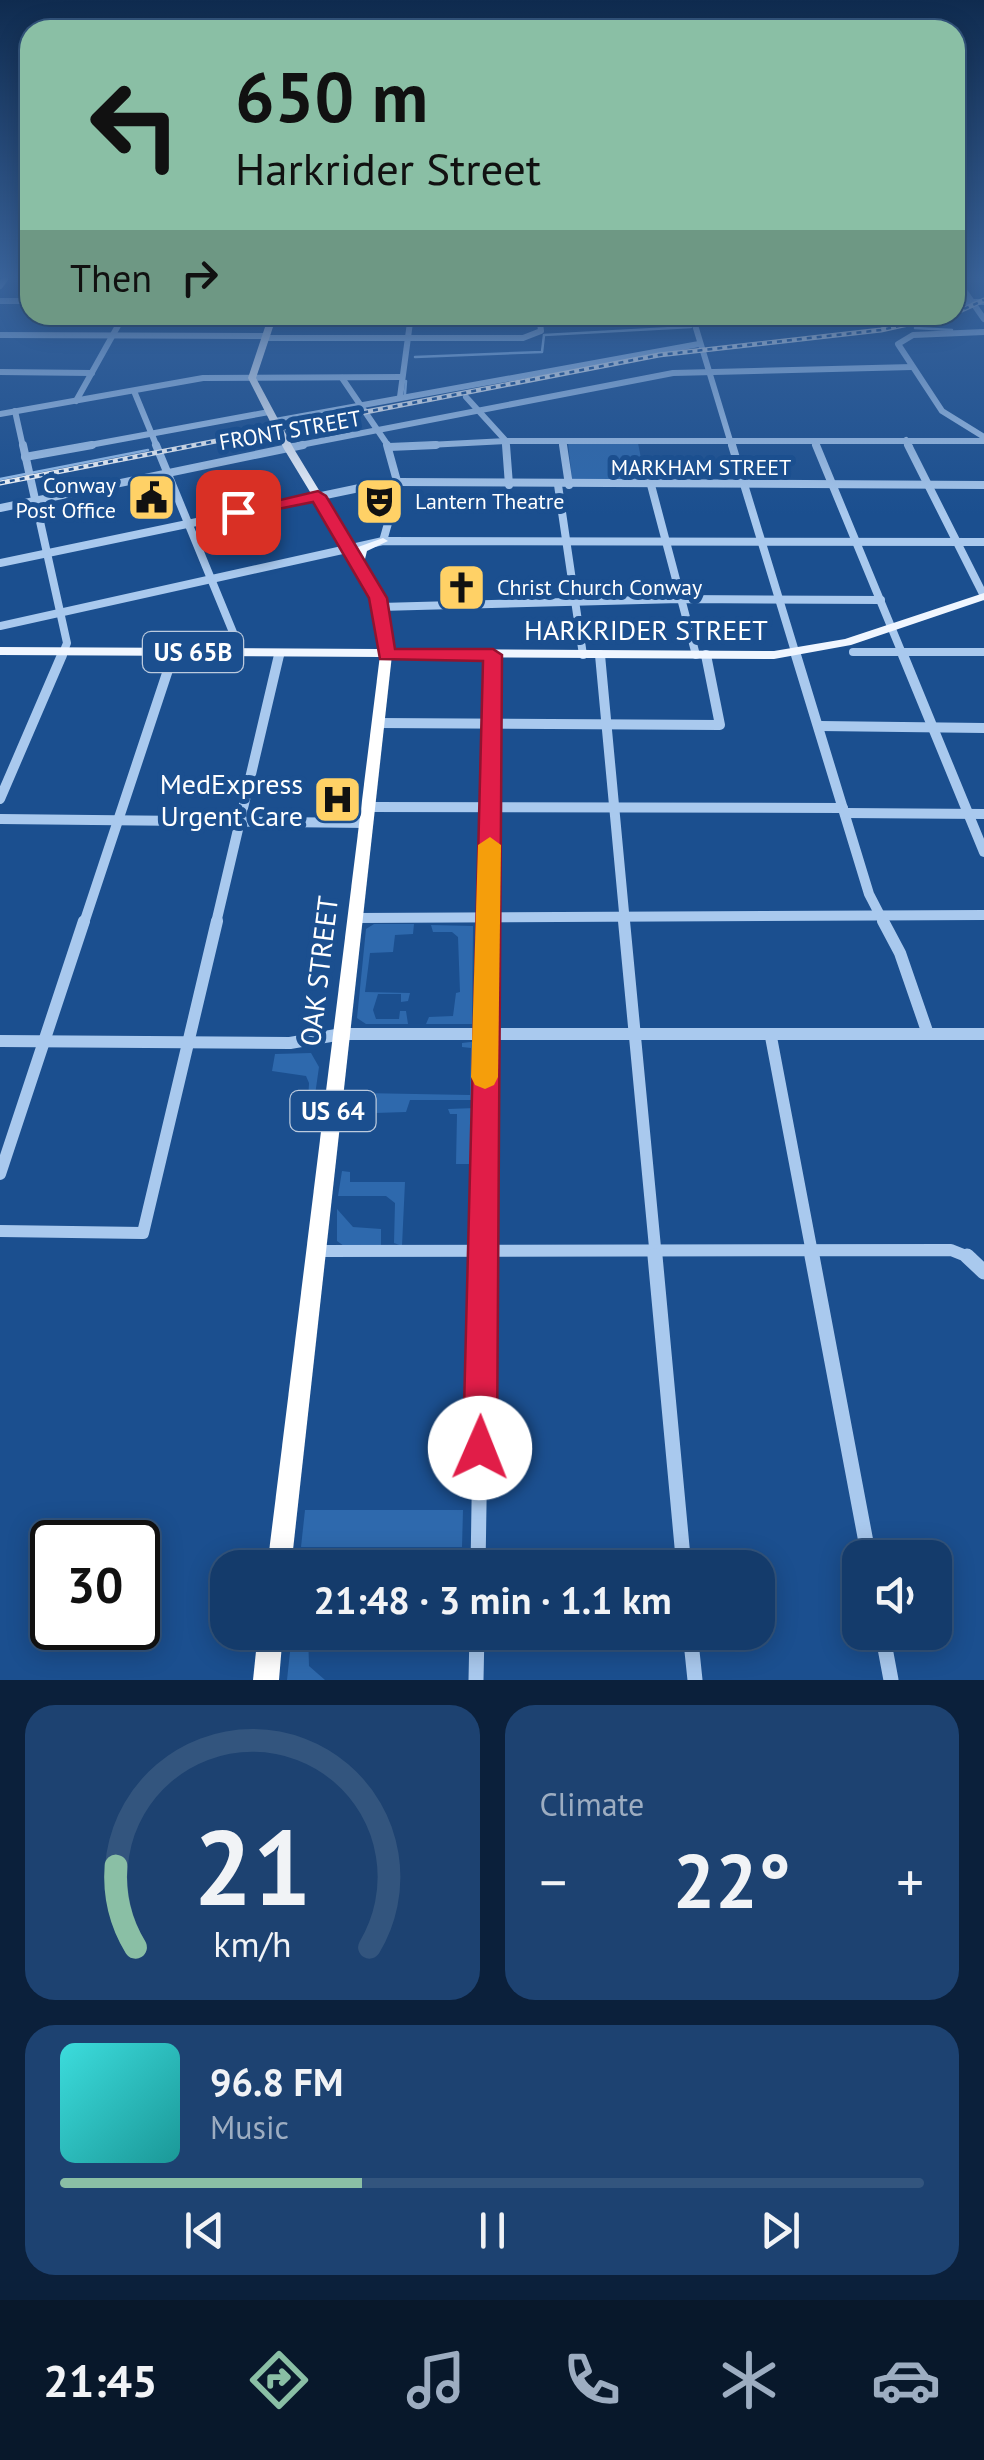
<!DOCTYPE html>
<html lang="en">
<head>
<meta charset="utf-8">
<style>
	body { margin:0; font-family:"PT Sans",sans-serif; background:#1d4271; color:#f1f3f6; height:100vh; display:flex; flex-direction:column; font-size:38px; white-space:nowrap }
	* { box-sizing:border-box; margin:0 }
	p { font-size:32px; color:#9dadc1 }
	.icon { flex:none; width:55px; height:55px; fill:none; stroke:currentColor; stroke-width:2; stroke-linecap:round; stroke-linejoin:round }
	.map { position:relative; height:1680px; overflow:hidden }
	.side { display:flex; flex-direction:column; gap:25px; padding:25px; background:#0b203b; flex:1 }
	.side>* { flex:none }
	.hud { position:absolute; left:20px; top:20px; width:945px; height:305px; border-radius:30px; box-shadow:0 5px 25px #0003,0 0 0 2px #33557e; background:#8abfa5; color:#111; overflow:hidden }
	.controls { position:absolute; left:842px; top:1540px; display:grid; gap:20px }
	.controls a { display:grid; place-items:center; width:110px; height:110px; border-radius:20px; background:#143b6b; box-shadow:0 5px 25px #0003,0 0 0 2px #33557e; font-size:50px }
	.speed { position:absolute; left:30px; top:1520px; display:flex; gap:20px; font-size:50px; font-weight:700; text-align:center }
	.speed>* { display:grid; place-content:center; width:130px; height:130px; border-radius:50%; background:#143b6b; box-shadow:0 5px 25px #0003,0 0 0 2px #33557e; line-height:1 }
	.speed .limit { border:5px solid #111; border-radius:15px; background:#fff; color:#111 }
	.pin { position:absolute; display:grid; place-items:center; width:85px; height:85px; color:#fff; margin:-42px; border-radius:20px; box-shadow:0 5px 15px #0006 }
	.me { position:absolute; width:110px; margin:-55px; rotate:1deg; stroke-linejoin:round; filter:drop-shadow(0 0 8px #0008) }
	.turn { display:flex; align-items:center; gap:35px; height:210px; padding:0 50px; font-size:45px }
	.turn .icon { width:130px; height:130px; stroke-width:2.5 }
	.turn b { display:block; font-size:70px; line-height:85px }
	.then { display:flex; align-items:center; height:95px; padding:0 50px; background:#0003; gap:20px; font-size:38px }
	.big { font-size:75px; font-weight:600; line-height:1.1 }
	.side .widget { flex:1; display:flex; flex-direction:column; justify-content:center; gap:15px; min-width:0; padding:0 35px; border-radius:30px; background:#1d4271 }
	.side .dial { align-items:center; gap:0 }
	.dial svg { height:260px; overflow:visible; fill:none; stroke:#33557e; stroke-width:7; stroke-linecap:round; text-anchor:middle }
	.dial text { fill:#f1f3f6; stroke:none }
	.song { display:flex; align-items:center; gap:30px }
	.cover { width:120px; height:120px; border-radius:15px; background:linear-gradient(135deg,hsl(180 70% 55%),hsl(180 70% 35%)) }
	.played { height:10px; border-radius:5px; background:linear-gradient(90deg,#8abfa5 35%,#33557e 35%) }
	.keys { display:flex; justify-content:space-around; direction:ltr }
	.heat { display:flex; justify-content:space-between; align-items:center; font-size:55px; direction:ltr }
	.side .tiles { flex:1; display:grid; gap:25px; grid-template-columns:1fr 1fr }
	.widget:last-child { grid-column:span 2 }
	.trip { position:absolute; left:210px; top:1550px; width:565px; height:100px; border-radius:30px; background:#143b6b; box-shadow:0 5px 25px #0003,0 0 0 2px #33557e; font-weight:600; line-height:100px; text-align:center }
	.dock { display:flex; height:160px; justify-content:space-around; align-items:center; background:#08182b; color:#9dadc1 }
	.dock .icon { width:70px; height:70px }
	.dock .on { color:#8abfa5 }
	.dock b { font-size:45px; color:#f1f3f6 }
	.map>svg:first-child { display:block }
</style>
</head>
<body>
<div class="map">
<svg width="984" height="1680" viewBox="0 0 984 1680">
	<rect width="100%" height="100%" fill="#1b4f8f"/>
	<!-- green -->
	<g fill="#2e69ad">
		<path d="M 568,443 L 638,443 L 645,479 L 572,479 Z"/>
		<path d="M 374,924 L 414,924 L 413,934 L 395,935 L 393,952 L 370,953 L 365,992 L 410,993 L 408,1001 L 401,1002 L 401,994 L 378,994 L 373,1010 L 376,1019 L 399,1019 L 400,1011 L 406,1011 L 408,1024 L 366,1024 L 357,1018 L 366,929 Z"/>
		<path d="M 431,925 L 473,926 L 472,1024 L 426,1024 L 429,1017 L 453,1016 L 456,993 L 460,992 L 458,937 L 452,932 L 433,932 Z"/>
		<path d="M 479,1041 L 481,1094 L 477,1100 L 410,1100 L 406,1112 L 375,1113 L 374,1100 L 349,1100 L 361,1093 L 470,1095 L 471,1048 L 462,1047 L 462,1043 Z"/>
		<path d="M 311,1053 L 319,1067 L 314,1102 L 308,1102 L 309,1083 L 306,1076 L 272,1071 L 275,1054 Z"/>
		<path d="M 475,1108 L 479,1112 L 479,1164 L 456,1164 L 457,1114 L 450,1114 L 448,1109 Z"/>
		<path d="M 342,1171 L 350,1172 L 350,1182 L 405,1182 L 402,1246 L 394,1243 L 395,1203 L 386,1196 L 338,1196 Z"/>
		<path d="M 337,1209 L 353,1227 L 381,1229 L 381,1246 L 344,1246 L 337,1241 Z"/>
		<path d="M 305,1510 L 463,1510 L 462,1547 L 301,1547 Z"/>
		<path d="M 292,1633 L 308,1633 L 309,1666 L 325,1680 L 287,1680 Z"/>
	</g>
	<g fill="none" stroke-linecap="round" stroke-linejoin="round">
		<!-- stream -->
		<g stroke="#9cc4f0" stroke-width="2.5">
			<path d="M 851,319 L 873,318"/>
			<path d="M 883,319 L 909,324"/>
			<path d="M 708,324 L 818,321"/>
			<path d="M 915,328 L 952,330"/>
			<path d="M 415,357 L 542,352 L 544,335 L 691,327"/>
			<path d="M 405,394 L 406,381"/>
			<path d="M 0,479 L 148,450"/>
		</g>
		<!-- minor-far4 -->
		<g stroke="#a9c9ee" stroke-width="6">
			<path d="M 956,279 L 984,319"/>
			<path d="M 0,286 L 5,279"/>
			<path d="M 0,301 L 30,301"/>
			<path d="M 955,302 L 984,302"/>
			<path d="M 692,315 L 732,447"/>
			<path d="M 876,315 L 882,324"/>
			<path d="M 984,332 L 913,335 L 898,344 L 942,411 L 984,437"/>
			<path d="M 0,335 L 267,336"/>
			<path d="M 266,338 L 523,338 L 541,331 L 539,315"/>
			<path d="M 0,372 L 92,373"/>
			<path d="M 342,378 L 389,447"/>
			<path d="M 134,391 L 157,447"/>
			<path d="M 400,397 L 411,315"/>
			<path d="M 466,397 L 506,441 L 506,447"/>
			<path d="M 76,401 L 124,315"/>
			<path d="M 15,411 L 23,447"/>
			<path d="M 0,414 L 203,378 L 402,377"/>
			<path d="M 275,421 L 699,344"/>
			<path d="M 906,440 L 910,447"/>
			<path d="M 562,441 L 563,447"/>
			<path d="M 815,441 L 817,447"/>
			<path d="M 79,447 L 269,412"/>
			<path d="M 290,447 L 673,373 L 912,367"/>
			<path d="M 389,447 L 506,441 L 984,441"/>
		</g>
		<!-- minor-far3 -->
		<g stroke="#a9c9ee" stroke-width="8">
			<path d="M 23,445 L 67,643 L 61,658"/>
			<path d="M 156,445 L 237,642 L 235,653"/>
			<path d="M 387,445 L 397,481"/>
			<path d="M 506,445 L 509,485"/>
			<path d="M 563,445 L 569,485"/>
			<path d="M 732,445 L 797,658"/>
			<path d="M 816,445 L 904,658"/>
			<path d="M 908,445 L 984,596"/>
			<path d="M 389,447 L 436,445"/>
			<path d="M 25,457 L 92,445"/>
			<path d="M 398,482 L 984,485"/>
			<path d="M 558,485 L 583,655"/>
			<path d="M 651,485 L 696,655"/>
			<path d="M 0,508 L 303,445"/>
			<path d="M 383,541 L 398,488"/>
			<path d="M 0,563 L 388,482"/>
			<path d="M 380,607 L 680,599 L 881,600"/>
			<path d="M 0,626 L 383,541 L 984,542"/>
			<path d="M 853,652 L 984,652"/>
			<path d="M 172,658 L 174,652"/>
			<path d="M 279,658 L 280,653"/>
		</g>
		<!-- minor-far2 -->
		<g stroke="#a9c9ee" stroke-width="10">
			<path d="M 600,655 L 625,923"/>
			<path d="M 796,655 L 869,894 L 884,923"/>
			<path d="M 903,655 L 984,852"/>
			<path d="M 378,723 L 720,725 L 706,655"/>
			<path d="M 820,726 L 984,728"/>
			<path d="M 0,799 L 62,655"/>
			<path d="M 369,807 L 843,808"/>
			<path d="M 845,813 L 984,814"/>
			<path d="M 0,819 L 367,823"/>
			<path d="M 356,918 L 984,915"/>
			<path d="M 84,923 L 173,655"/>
			<path d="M 216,923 L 279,655"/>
			<path d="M 489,923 L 493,655"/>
		</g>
		<!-- minor-far1 -->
		<g stroke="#a9c9ee" stroke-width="12">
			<path d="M 624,921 L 656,1258"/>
			<path d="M 883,921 L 900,953 L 928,1034"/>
			<path d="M 771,1037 L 813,1258"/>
			<path d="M 0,1041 L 290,1043 L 342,1034 L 984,1034"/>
			<path d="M 0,1174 L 84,921"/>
			<path d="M 0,1231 L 143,1233 L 217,921"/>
			<path d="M 316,1251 L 951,1250 L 971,1258"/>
			<path d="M 483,1258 L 489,921"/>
		</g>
		<!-- minor -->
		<g stroke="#a9c9ee" stroke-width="15">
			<path d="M 655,1256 L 684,1568"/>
			<path d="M 812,1256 L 869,1558"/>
			<path d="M 967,1256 L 984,1272"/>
			<path d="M 478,1568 L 483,1256"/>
			<path d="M 690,1632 L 695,1680"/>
			<path d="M 882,1632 L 891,1680"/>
			<path d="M 476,1680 L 477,1632"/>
		</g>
		<!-- major -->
		<path fill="#f0f6ff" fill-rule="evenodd" d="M 269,315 L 277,315 L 256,378 L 294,449 L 356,551 L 358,547 L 383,538 L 388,541 L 367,551 L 364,563 L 382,594 L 391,649 L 774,651 L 845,639 L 984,593 L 984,600 L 851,645 L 774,659 L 391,657 L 386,659 L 381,657 L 0,655 L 0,647 L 379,649 L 372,594 L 284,449 L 248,378 Z"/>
		<!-- highway -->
		<g fill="#fff" fill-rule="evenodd">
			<path d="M 386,651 L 392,655 L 291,1568 L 267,1568 L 380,655 Z"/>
			<path d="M 258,1632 L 283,1632 L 279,1680 L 253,1680 Z"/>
		</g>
		<defs>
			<g id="rail">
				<path d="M 955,313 L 984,300"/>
				<path d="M 0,483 L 659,355 L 881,330 L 949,315"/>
			</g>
		</defs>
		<!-- rail casing -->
		<use href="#rail" stroke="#fff" stroke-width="5"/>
		<!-- rail -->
		<use href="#rail" stroke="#1b4f8f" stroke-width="2.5" stroke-dasharray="5" stroke-linecap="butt"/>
	</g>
	<!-- sky -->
	<linearGradient id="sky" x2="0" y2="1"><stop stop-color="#0f2b4f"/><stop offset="0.54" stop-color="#39639b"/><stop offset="1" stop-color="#39639b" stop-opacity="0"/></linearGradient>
	<rect width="984" height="514" fill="url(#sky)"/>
	<!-- route -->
	<path fill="#e11d48" stroke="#92132f" stroke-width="2.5" d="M 318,491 L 326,496 L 387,598 L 395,649 L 493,649 L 502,655 L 497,1448 L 492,1461 L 480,1466 L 468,1461 L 463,1448 L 483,661 L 380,659 L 369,598 L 313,502 L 238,517 L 230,512 Z"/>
	<!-- slow -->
	<path fill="#f59e0b" d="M 490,837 L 501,845 L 498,1077 L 494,1085 L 485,1089 L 475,1085 L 471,1077 L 478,845 Z"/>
	<!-- icons -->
	<defs>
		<symbol id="civic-square" viewBox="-11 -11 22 22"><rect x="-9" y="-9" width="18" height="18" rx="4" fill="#ffd166" stroke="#1b4f8f"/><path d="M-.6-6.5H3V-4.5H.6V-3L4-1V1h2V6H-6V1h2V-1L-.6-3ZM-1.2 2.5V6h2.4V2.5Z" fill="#111"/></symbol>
		<symbol id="theatre-square" viewBox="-11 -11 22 22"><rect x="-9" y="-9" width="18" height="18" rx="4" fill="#ffd166" stroke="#1b4f8f"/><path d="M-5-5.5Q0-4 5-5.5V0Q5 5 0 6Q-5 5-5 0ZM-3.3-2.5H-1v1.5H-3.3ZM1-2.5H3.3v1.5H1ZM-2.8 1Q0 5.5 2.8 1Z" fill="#111"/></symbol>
		<symbol id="church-square" viewBox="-11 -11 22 22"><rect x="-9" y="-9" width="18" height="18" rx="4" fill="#ffd166" stroke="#1b4f8f"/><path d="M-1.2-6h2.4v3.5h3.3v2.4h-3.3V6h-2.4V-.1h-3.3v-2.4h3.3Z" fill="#111"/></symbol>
		<symbol id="hospital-square" viewBox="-11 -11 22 22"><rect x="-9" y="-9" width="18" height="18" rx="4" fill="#ffd166" stroke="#1b4f8f"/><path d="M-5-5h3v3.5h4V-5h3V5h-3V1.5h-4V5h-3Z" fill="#111"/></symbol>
	</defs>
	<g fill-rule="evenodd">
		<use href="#civic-square" x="124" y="470" width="55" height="55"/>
		<use href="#theatre-square" x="352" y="474" width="55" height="55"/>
		<use href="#church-square" x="434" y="560" width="55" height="55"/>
		<use href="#hospital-square" x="310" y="772" width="55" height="55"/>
	</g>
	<g text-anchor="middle" stroke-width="10" stroke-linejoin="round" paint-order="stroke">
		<!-- far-street labels -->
		<g font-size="22" fill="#fff" stroke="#1b4f8f">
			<text transform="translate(290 430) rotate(-10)" y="8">FRONT STREET</text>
			<text x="701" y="475">MARKHAM STREET</text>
		</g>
		<!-- far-poi labels -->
		<g font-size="22" fill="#fff" stroke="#1b4f8f" text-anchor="start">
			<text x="116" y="493" text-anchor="end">Conway<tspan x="116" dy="25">Post Office</tspan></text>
			<text x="415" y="509">Lantern Theatre</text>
			<text x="497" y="595">Christ Church Conway</text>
		</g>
		<!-- shield labels -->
		<g fill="#1b4f8f" stroke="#bbcadd" stroke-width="2.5">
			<rect x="143" y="632" width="100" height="40" rx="8"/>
			<rect x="290.5" y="1091" width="85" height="40" rx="8"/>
		</g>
		<g font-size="25" font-weight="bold" fill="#fff">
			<text x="193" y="661">US 65B</text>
			<text x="333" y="1120">US 64</text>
		</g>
		<!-- street labels -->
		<g font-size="28" fill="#fff" stroke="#1b4f8f">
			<text x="646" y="640">HARKRIDER STREET</text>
			<text transform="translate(319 971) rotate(-83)" y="10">OAK STREET</text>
		</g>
		<!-- poi labels -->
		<g font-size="28" fill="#fff" stroke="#1b4f8f" text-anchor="end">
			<text x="303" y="794">MedExpress<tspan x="303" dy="32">Urgent Care</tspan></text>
		</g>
	</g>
</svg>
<div class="controls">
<a><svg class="icon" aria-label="sound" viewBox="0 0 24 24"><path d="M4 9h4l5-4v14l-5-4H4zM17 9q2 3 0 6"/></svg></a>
</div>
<div class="speed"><div class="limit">30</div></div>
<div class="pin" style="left:238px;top:512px;background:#d93025"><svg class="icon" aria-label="arrive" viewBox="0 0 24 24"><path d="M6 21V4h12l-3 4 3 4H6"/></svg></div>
<svg class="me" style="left:480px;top:1448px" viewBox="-20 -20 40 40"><circle r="19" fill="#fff"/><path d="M0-13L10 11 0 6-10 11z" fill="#e11d48"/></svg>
<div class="trip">21:48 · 3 min · 1.1 km</div>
<div class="hud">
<div class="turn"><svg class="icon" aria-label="left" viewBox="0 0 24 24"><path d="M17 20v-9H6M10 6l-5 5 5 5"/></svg><div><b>650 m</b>Harkrider Street</div></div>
<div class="then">Then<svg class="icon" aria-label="right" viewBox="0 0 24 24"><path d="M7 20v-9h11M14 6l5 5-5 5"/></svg></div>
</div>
</div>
<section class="side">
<div class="tiles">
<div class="widget dial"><svg viewBox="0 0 100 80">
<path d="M14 69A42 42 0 1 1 86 69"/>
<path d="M14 69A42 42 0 0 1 8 44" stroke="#8abfa5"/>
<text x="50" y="56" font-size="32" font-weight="700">21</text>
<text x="50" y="72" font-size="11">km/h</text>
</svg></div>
<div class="widget"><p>Climate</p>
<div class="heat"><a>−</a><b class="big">22°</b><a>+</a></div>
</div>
<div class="widget">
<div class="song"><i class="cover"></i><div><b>96.8 FM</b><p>Music</p></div></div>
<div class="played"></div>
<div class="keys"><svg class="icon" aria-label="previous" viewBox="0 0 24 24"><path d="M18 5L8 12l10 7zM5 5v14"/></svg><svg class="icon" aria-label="pause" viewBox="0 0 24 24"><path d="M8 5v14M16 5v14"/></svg><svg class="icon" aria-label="next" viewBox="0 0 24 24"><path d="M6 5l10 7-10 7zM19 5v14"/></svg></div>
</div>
</div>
</section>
<nav class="dock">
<b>21:45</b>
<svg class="icon on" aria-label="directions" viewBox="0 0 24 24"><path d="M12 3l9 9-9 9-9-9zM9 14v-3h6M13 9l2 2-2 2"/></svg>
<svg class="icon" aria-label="music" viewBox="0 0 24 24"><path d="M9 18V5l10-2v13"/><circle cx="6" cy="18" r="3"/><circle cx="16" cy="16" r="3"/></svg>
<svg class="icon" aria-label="phone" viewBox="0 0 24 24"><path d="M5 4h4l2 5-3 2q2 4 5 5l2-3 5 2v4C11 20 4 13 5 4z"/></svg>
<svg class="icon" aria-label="climate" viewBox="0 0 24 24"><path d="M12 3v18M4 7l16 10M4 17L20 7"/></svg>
<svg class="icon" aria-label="car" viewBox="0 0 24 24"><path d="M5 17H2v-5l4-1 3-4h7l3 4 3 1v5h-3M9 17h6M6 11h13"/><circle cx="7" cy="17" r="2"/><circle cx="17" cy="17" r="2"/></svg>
</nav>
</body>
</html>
